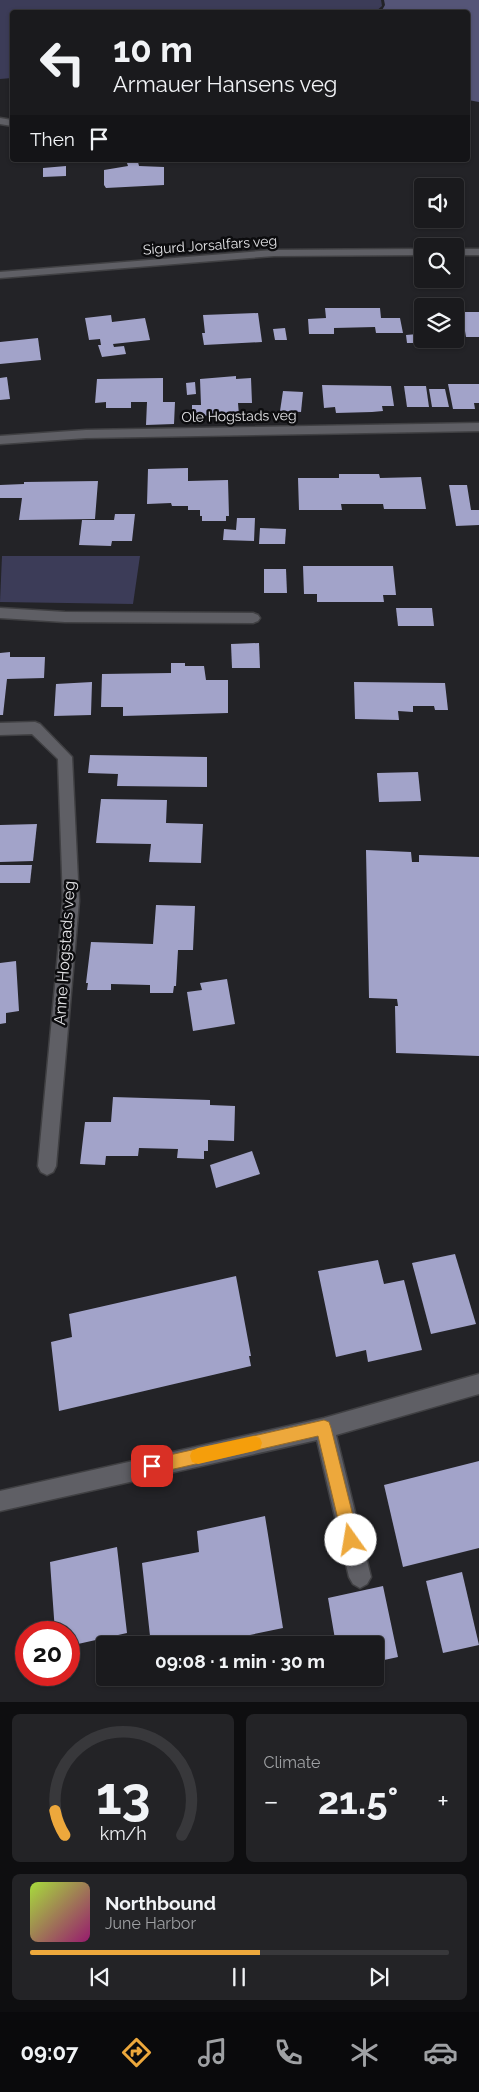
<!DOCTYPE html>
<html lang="en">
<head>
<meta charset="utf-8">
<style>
	body { margin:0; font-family:Raleway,sans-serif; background:#232326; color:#f1f3f6; height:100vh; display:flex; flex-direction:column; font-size:19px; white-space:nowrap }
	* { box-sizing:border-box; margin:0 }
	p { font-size:16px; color:#9fa1a4 }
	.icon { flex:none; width:28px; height:28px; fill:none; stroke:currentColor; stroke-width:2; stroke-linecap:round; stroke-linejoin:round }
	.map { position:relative; height:1702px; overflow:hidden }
	.side { display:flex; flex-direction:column; gap:12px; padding:12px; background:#0e0e10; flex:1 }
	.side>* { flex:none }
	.top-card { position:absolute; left:10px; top:10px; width:460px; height:152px; border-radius:5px; box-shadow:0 1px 4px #0004,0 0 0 1px #38383b; background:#1a1a1d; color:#f1f3f6; overflow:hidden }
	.fabs { position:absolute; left:414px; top:178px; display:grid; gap:10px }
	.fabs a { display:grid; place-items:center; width:50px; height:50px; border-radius:5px; background:#1a1a1d; box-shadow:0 1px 4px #0004,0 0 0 1px #38383b; font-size:25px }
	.speed { position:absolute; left:15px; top:1621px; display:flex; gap:10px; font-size:25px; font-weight:700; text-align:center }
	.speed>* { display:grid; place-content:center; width:65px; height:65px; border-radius:50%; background:#1a1a1d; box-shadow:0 1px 4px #0004,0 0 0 1px #38383b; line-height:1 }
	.speed .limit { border:8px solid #d22; background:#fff; color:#111 }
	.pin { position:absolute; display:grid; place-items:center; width:42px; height:42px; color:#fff; margin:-21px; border-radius:10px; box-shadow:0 2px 8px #0006 }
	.me { position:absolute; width:55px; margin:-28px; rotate:347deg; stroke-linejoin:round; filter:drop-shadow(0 0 4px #0008) }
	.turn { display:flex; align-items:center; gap:18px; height:105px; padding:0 20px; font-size:22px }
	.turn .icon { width:65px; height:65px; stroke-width:2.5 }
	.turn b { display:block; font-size:35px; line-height:42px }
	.then { display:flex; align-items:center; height:48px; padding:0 20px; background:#0003; gap:10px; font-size:19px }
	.big { font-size:38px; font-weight:700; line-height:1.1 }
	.side .widget { flex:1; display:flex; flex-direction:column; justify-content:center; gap:8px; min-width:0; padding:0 18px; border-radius:8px; background:#232326 }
	.side .dial { align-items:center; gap:0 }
	.dial svg { height:130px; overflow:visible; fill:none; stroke:#38383b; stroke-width:7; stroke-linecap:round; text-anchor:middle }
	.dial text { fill:#f1f3f6; stroke:none }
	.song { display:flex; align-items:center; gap:15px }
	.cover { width:60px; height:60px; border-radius:8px; background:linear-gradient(135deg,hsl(80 70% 55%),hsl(320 70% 35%)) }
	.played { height:5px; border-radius:2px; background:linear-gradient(90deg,#eda83c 55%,#38383b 55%) }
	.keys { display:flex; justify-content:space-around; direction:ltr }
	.heat { display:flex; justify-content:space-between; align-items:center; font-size:28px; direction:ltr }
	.side .tiles { flex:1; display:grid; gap:12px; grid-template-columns:1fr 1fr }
	.widget:last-child { grid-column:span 2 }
	.trip { position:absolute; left:96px; top:1636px; width:288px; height:50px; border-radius:5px; background:#1a1a1d; box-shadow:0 1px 4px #0004,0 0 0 1px #38383b; font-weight:700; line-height:50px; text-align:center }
	.tab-bar { display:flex; height:80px; justify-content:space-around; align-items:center; background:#0a0a0c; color:#9fa1a4 }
	.tab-bar .icon { width:35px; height:35px }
	.tab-bar .current { color:#eda83c }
	.tab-bar b { font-size:22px; color:#f1f3f6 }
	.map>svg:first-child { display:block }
</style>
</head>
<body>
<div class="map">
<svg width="479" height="1702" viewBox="0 0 479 1702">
	<rect width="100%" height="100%" fill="#232327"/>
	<!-- green -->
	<g fill="#3c3c58">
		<path d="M 0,0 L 381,0 L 382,6 L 375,12 L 12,12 L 12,78 L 0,79 Z"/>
		<path d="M 2,556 L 140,556 L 133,604 L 0,602 Z"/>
	</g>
	<!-- forest -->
	<path fill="#557" d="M 384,0 L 479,0 L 479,102 L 468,100 L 468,12 L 381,12 L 385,5 Z"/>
	<!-- building -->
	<g fill="#a2a3c9">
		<path d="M 138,162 L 139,166 L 164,167 L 164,185 L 106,188 L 104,185 L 104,170 L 128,166 L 127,163 Z"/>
		<path d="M 66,166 L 66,176 L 43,177 L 43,168 Z"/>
		<path d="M 325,308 L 380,308 L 381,318 L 400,318 L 403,333 L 376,333 L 375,327 L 334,328 L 334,334 L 309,334 L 308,319 L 326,318 Z"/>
		<path d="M 455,312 L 479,312 L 479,337 L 466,337 L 465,331 L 455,331 Z"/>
		<path d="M 258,313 L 262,342 L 204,345 L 202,333 L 205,333 L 203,315 Z"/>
		<path d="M 111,315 L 112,322 L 145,318 L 150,340 L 113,344 L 114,347 L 124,346 L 126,354 L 102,357 L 98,345 L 101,345 L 100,339 L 89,340 L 85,318 Z"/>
		<path d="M 285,328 L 287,340 L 275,340 L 273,329 Z"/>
		<path d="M 418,334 L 420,343 L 407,343 L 406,335 Z"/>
		<path d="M 38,338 L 41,360 L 0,364 L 0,342 Z"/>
		<path d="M 236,376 L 236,379 L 251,378 L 252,403 L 238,403 L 239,415 L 192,416 L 192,405 L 201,405 L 200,379 Z"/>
		<path d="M 7,377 L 10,399 L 0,400 L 0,378 Z"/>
		<path d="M 163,378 L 163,402 L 175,402 L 174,424 L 146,425 L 147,402 L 131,402 L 131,408 L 106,408 L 106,402 L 95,403 L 97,379 Z"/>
		<path d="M 195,382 L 196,394 L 187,395 L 186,383 Z"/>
		<path d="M 448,384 L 479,384 L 479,403 L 474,403 L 475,409 L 453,409 Z"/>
		<path d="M 322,385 L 391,386 L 394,406 L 382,406 L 383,411 L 372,412 L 336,413 L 335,407 L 324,408 Z"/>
		<path d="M 404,386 L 426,386 L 429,407 L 407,407 Z"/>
		<path d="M 429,389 L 445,389 L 449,407 L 432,407 Z"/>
		<path d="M 283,391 L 303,392 L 301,412 L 280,411 Z"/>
		<path d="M 188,468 L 188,481 L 228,480 L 229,516 L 226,516 L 226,521 L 202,521 L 202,516 L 200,516 L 200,510 L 188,510 L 188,506 L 172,506 L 171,503 L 147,504 L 148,469 Z"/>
		<path d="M 339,474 L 379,474 L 380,478 L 421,477 L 426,509 L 384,509 L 383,504 L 341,504 L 342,510 L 299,510 L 298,478 L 339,478 Z"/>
		<path d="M 98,481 L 95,519 L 19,520 L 22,498 L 0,498 L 0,485 L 24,484 L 24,482 Z"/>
		<path d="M 449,485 L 467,485 L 471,510 L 479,510 L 479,525 L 456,526 Z"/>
		<path d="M 115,514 L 135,514 L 132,541 L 112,541 L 111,546 L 79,545 L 82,520 L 114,520 Z"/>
		<path d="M 237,518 L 255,518 L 254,541 L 223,540 L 224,529 L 236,530 Z"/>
		<path d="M 260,528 L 286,529 L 285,544 L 259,544 Z"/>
		<path d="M 303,566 L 393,566 L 396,595 L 383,595 L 384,602 L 317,602 L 317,594 L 304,594 Z"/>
		<path d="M 264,569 L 286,569 L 287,593 L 264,593 Z"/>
		<path d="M 396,608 L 432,608 L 434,626 L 398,626 Z"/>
		<path d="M 259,643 L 260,668 L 232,668 L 231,644 Z"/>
		<path d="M 10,652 L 10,657 L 45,657 L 44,678 L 7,679 L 3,715 L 0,715 L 0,653 Z"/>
		<path d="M 171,663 L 185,663 L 185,666 L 204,666 L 206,680 L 228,680 L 228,713 L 123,716 L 123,707 L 101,707 L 102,674 L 171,673 Z"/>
		<path d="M 92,682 L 91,715 L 54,716 L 56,684 Z"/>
		<path d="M 354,682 L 445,683 L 448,710 L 435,710 L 434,706 L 413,706 L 413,712 L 398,711 L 399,720 L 355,719 Z"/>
		<path d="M 90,755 L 207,757 L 207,787 L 117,786 L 118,774 L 88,773 Z"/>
		<path d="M 418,772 L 421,801 L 379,802 L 377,773 Z"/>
		<path d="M 101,799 L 167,800 L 166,823 L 203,824 L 201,863 L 149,862 L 151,844 L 96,843 Z"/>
		<path d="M 37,824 L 33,861 L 0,862 L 0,825 Z"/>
		<path d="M 366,850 L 411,852 L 412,862 L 419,862 L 419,855 L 479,857 L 479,1056 L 396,1053 L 395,1006 L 398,1006 L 397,999 L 369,998 Z"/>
		<path d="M 0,865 L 32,865 L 30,883 L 0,883 Z"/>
		<path d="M 156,905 L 195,906 L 193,950 L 178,950 L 176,986 L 174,986 L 173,993 L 150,993 L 150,985 L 111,984 L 111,990 L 87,990 L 88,983 L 86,983 L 91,942 L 153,944 Z"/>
		<path d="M 16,961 L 19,1011 L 6,1013 L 6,1023 L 0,1024 L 0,963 Z"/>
		<path d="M 227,979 L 235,1024 L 193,1031 L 187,992 L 202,990 L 200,983 Z"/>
		<path d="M 113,1097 L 210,1100 L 210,1105 L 235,1106 L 234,1141 L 208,1140 L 208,1151 L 204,1151 L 204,1159 L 177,1158 L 178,1149 L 139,1148 L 138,1156 L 106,1156 L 105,1165 L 80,1164 L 85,1122 L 111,1122 Z"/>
		<path d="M 252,1151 L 260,1174 L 216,1188 L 210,1165 Z"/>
		<path d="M 455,1254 L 476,1324 L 431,1334 L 412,1263 Z"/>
		<path d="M 378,1260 L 384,1284 L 404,1280 L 422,1350 L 368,1362 L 366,1350 L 336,1357 L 318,1271 Z"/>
		<path d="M 236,1276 L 251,1356 L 249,1356 L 251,1366 L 59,1411 L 51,1342 L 72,1337 L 69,1314 Z"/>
		<path d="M 479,1461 L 479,1548 L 403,1567 L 384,1485 Z"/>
		<path d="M 265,1516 L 283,1628 L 216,1642 L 216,1645 L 151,1645 L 142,1563 L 199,1552 L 197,1531 Z"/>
		<path d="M 117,1547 L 127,1633 L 69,1646 L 69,1632 L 55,1632 L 50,1562 Z"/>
		<path d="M 462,1572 L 479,1645 L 443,1653 L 426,1581 Z"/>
		<path d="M 383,1586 L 398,1657 L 375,1662 L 375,1645 L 336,1645 L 328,1598 Z"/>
	</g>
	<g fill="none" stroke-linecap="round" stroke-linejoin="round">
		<defs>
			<g id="minor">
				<path d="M 0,118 L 12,120 L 12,126 L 0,124 Z"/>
				<path d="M 422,249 L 422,255 L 274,256 L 0,278 L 0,272 L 274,250 Z"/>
				<rect x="455" y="249" width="24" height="6"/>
				<path d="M 479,423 L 479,431 L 86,438 L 0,444 L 0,436 L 86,430 Z"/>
				<path d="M 0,608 L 65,612 L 253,613 L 258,615 L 260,618 L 258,621 L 253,623 L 65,622 L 0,618 Z"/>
				<path d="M 35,722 L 40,724 L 72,757 L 79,901 L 56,1166 L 53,1172 L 47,1175 L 41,1172 L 38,1166 L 63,901 L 58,759 L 32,734 L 0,735 L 0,723 Z"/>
				<path d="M 479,1374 L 479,1394 L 336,1435 L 371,1577 L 367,1584 L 360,1588 L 353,1584 L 349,1577 L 317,1440 L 0,1511 L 0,1491 L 324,1418 Z"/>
			</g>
		</defs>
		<!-- minor casing -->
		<use href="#minor" stroke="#404043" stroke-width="3"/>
		<!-- minor -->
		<use href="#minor" fill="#5f5f65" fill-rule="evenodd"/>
	</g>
	<!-- route -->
	<path fill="#eda83c" stroke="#9a6d27" d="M 324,1420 L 329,1422 L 331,1428 L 359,1540 L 356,1545 L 351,1548 L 345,1545 L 343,1540 L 318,1436 L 152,1474 L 147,1472 L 145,1466 L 147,1461 L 152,1459 Z"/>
	<!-- slow -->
	<path fill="#f59e0b" d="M 254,1436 L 260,1438 L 262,1443 L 260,1449 L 254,1451 L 198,1464 L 192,1462 L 190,1456 L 192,1451 L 198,1448 Z"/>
	<g text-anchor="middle" stroke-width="5" stroke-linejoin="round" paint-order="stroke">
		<!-- far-street labels -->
		<g font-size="14" fill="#e3e3e6" stroke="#0c0c0e">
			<text transform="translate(210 245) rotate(-4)" y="5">Sigurd Jorsalfars veg</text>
			<text transform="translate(239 416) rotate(-1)" y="5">Ole Hogstads veg</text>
		</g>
		<!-- street labels -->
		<g font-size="16" fill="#e3e3e6" stroke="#0c0c0e">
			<text transform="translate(64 953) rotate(-86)" y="6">Anne Hogstads veg</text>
		</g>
	</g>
</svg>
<div class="fabs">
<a><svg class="icon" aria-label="sound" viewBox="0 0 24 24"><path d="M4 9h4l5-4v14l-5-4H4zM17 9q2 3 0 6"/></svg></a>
<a><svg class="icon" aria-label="search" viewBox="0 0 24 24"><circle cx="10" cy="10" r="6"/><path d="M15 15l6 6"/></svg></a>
<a><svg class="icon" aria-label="layers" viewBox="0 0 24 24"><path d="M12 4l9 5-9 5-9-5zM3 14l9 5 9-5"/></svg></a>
</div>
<div class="speed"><div class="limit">20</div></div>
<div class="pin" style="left:152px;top:1466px;background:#d93025"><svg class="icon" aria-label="arrive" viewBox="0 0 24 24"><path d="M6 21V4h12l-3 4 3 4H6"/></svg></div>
<svg class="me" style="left:351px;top:1540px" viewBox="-20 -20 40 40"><circle r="19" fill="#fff"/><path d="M0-13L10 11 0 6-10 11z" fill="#eda83c"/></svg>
<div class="trip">09:08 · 1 min · 30 m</div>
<div class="top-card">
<div class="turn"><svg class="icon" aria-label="left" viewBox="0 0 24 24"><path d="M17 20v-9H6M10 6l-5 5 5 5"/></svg><div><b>10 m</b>Armauer Hansens veg</div></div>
<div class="then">Then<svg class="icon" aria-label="arrive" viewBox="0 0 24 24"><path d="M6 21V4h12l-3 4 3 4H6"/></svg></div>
</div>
</div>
<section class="side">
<div class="tiles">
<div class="widget dial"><svg viewBox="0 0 100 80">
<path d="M14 69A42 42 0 1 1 86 69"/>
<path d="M14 69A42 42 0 0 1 8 54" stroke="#eda83c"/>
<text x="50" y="56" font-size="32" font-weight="700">13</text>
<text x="50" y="72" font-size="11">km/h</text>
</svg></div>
<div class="widget"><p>Climate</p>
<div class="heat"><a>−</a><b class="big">21.5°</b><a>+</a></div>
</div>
<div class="widget">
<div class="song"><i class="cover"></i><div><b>Northbound</b><p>June Harbor</p></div></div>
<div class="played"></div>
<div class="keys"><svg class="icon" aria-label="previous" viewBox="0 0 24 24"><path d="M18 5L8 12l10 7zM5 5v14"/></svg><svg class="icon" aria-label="pause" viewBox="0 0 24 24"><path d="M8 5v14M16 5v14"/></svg><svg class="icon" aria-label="next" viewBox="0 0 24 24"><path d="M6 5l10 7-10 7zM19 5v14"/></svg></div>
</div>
</div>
</section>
<nav class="tab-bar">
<b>09:07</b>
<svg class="icon current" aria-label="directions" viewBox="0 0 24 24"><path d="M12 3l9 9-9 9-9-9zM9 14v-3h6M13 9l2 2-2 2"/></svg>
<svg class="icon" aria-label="music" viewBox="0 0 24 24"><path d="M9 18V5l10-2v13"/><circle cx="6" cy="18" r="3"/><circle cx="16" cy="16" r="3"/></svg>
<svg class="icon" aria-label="phone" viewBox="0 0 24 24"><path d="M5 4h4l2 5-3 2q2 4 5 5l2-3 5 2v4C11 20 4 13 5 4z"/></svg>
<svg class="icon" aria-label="climate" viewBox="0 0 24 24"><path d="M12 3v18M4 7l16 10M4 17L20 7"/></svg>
<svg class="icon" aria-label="car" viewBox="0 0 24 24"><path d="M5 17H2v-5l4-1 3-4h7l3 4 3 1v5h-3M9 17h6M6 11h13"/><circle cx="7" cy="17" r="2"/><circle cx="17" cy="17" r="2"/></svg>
</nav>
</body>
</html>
